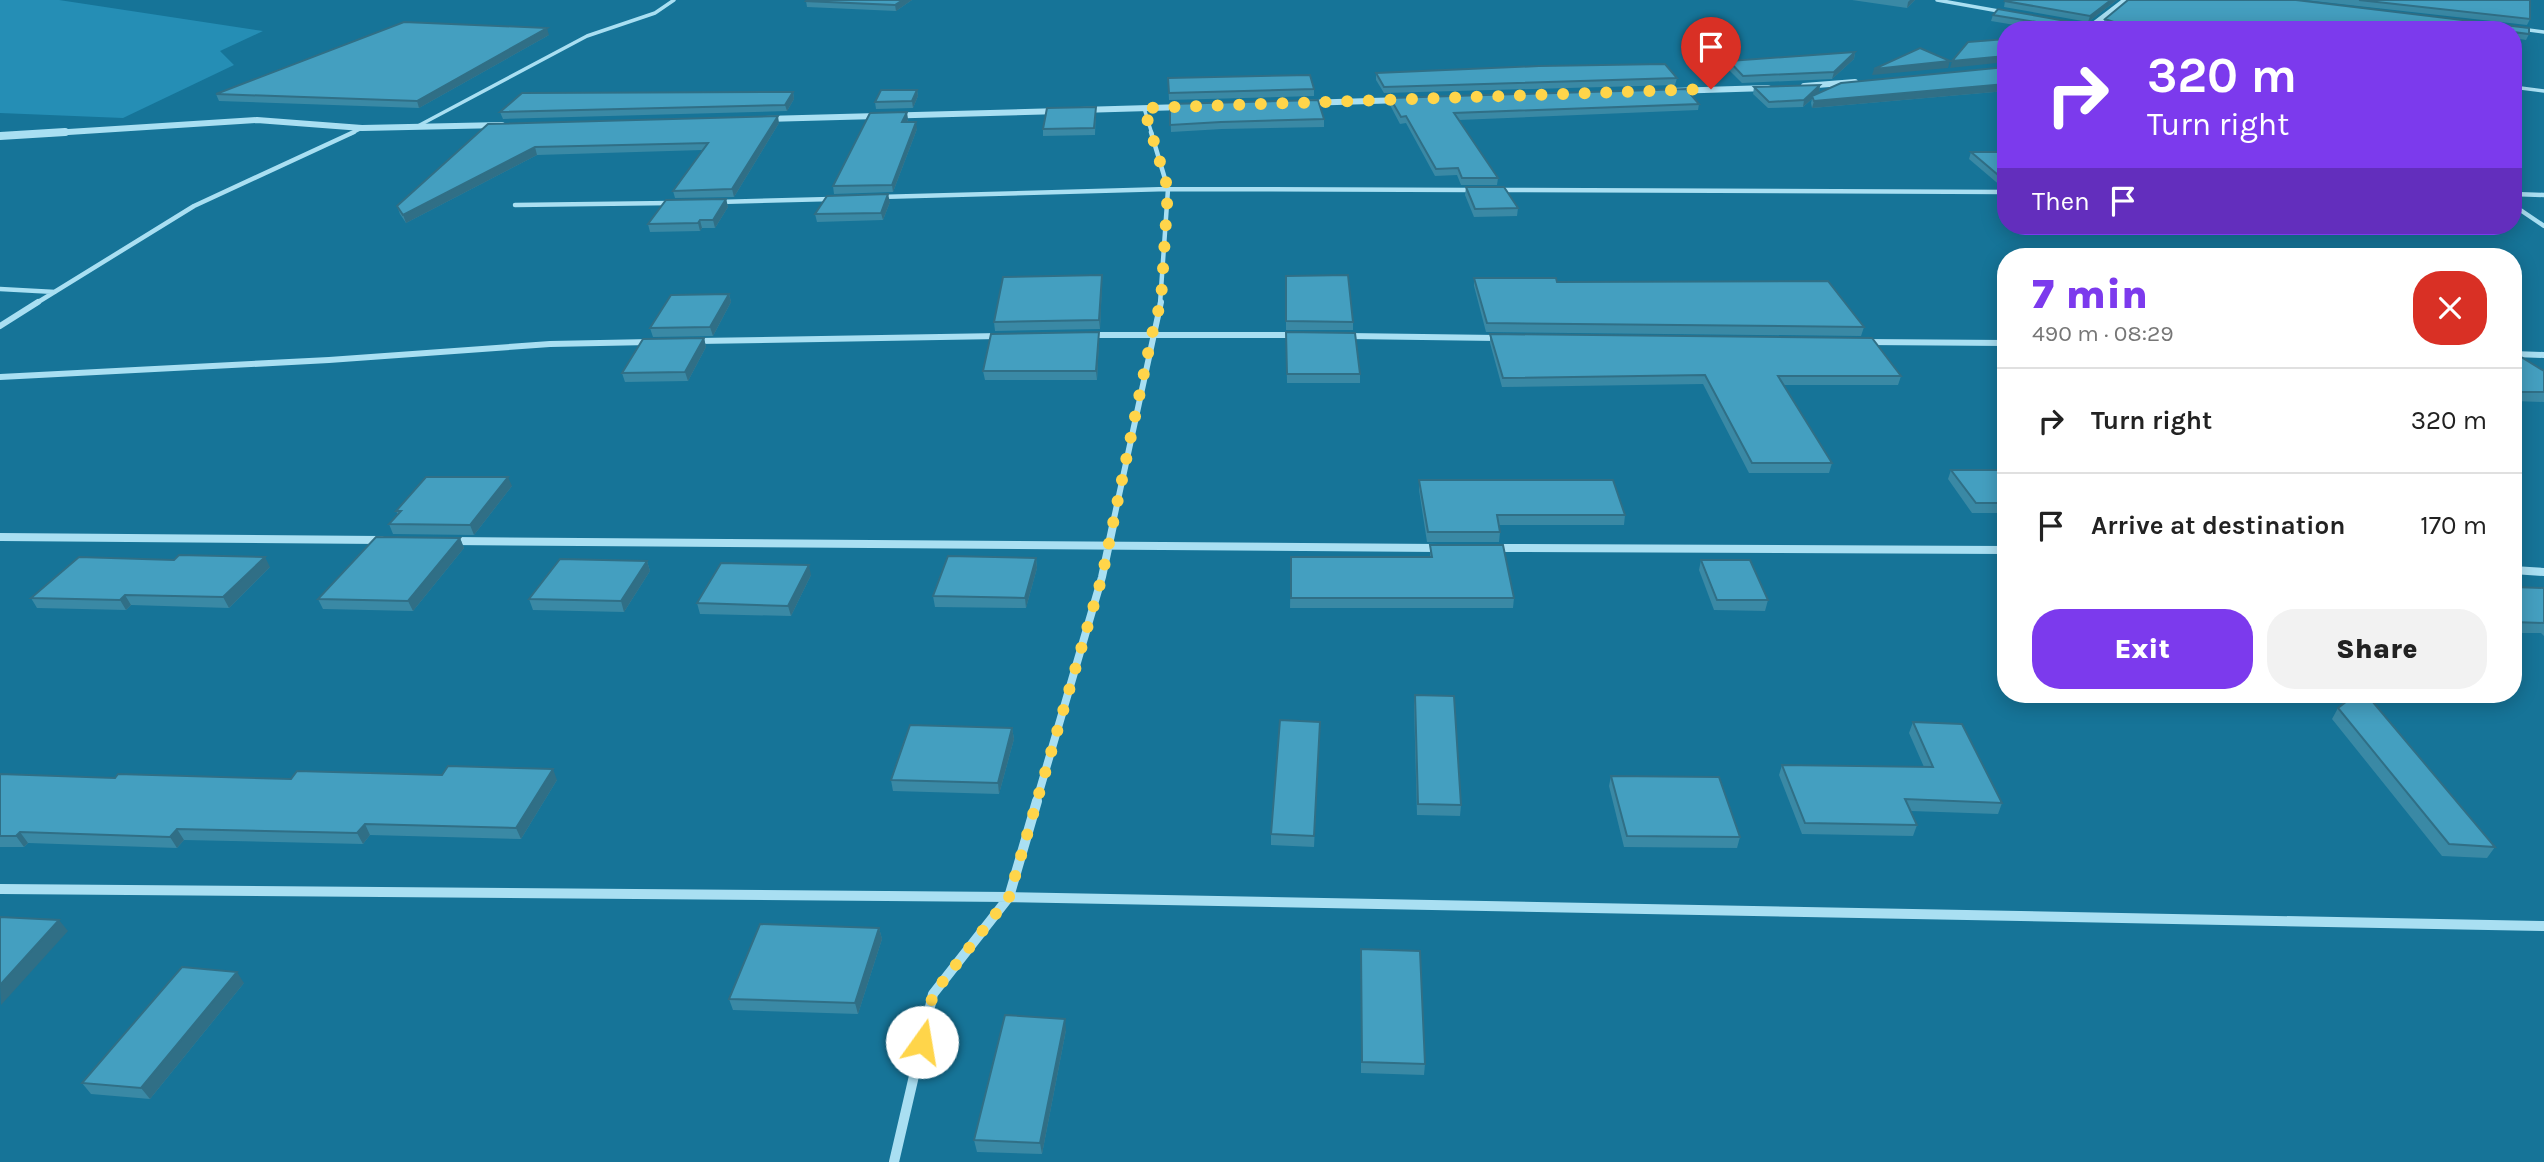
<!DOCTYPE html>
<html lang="en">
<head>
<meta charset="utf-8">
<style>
	body { margin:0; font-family:Karla,sans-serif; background:#f2f2f2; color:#222; height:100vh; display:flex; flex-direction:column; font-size:26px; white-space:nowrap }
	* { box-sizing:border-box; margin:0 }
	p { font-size:23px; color:#767676 }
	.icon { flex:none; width:38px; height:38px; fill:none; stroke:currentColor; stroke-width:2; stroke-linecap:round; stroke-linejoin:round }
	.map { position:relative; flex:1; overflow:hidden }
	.drawer { position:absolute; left:1997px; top:248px; width:525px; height:455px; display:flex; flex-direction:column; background:#fff; border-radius:28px; box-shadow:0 4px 18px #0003 }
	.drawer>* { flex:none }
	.hud { position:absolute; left:1997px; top:21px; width:525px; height:214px; border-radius:28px; box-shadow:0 4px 18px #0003; background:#7c3aed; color:#fff; overflow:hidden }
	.pin { position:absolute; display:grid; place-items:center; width:60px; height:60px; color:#fff; margin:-72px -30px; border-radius:50% 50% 50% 0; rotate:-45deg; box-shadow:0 0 7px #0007 }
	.pin .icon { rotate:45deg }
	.me { position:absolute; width:77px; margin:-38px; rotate:13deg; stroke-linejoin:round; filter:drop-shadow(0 0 5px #0008) }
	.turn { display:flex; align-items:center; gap:24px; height:147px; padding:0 35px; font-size:32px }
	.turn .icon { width:91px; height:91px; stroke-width:2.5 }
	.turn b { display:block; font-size:49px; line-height:60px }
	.then { display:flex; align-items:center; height:66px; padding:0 35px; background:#0003; gap:14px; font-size:26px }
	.round { display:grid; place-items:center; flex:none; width:74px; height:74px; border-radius:28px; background:#f2f2f2 }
	.overview { display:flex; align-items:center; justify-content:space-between; height:119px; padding:0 35px }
	h1 { font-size:42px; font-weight:800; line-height:52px; color:#7c3aed }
	.primary-button { display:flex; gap:14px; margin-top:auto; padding:14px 35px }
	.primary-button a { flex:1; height:80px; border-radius:28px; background:#7c3aed; color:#fff; font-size:28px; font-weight:800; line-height:80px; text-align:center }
	.primary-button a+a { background:#f2f2f2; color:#222 }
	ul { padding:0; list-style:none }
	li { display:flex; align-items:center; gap:21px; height:105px; padding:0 35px; border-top:2px solid #e0e0e0 }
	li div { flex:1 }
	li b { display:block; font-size:26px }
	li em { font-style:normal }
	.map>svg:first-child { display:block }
	.green { fill:#258eb5 }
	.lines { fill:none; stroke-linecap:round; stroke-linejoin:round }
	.minor-far4 { stroke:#a9dff2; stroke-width:3.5 }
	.minor-far3 { stroke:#a9dff2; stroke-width:4.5 }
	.minor-far2 { stroke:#a9dff2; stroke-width:6 }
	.minor-far1 { stroke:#a9dff2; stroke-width:8 }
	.minor { stroke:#a9dff2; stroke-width:10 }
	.tertiary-far1 { stroke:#a9dff2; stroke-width:6 }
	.tertiary { stroke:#a9dff2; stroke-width:8 }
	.wall { fill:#3a89a5 }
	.shaded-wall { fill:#306f86 }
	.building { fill:#449fc0; stroke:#306f86; stroke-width:2 }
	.route { stroke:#ffd54a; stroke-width:12; stroke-dasharray:0 21.6 }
</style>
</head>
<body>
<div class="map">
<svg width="2544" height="1162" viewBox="0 0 2544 1162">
	<rect width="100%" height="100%" fill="#167498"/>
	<!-- green -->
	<path class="green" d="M0,0h59l204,31 -43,20 14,14 -111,53 -123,-5z"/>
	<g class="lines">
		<!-- minor-far4 -->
		<path class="minor-far4" d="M1937,0l67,12
			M2521,29l23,3
			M2513,87l31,4
			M1144,108l8,26
			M416,127l171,-91 68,-23 19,-13
			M350,134l12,-6"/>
		<!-- minor-far3 -->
		<path class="minor-far3" d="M1151,132l17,57 -8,115
			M1499,190l507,2
			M2513,194l31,1
			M879,197l289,-8 305,1
			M718,202l114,-3
			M515,205l156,-2
			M2513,205l31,21
			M0,289l55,3
			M35,304l159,-98 160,-74"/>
		<!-- minor-far2 -->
		<path class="minor-far2" d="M0,326l38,-24
			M1089,335h205
			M1348,336l149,2
			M697,341l303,-5
			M1866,342l140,1
			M2513,354l31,1
			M0,377l329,-17 221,-16 100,-2
			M1113,523l48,-221"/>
		<!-- minor-far1 -->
		<path class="minor-far1" d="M0,537l381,3
			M452,541l986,7
			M1495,548l511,2
			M2513,570l31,2
			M1036,803l66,-226 12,-56"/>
		<!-- minor -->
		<path class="minor" d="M0,889l1009,8 1535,29
			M894,1162l39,-168 76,-97 28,-96"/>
		<!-- tertiary-far1 -->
		<path class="tertiary-far1" d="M2087,30l39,-30
			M1804,86l51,-4
			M1671,91l97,-3
			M1303,103l101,-3
			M1080,110l104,-3
			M765,119l296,-8
			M37,134l220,-14 105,8 140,-3"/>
		<!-- tertiary -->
		<path class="tertiary" d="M0,136l65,-4"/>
	</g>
	<!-- wall -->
	<path class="wall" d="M807,0h105l-16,11 -89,-4 -1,-6z
		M1852,0h63l-8,8z
		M2117,0l-29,22 -84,-15 1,-6z
		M2128,0h168l233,28v6l-3,6 -13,-2v-8h-428l-38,-6 38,6h-41l-53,-9 2,-6 5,-6 85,15 4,5 9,-3 15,2 -8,-3 2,-6z
		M2305,0h225v19l-3,6z
		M549,35l-130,73 -200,-7 -3,-7z
		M1855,52l-1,7 -22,20 -90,4 -15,-15 2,-7z
		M2006,67v24l-194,17 -1,-5 1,-4 -9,8 -35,1 -15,-14 1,-7 66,-2 -1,7 -3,2z
		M1376,73l301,5 -2,7 -291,8 -8,-13z
		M1168,78l146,11v7l-145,4z
		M917,90l1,6 -5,12 -37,1 -1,-7z
		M793,92l1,7 -7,12 -284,8 -3,-7z
		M1390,98l309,6 -1,6 -239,10 39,58 -1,7h-36l-4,-10 -22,1 -29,-53 -6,1 -10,-19z
		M1170,104l154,15v8l-102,2 -51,3z
		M1096,107l-1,28 -52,1v-7z
		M908,119l-1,3 10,7 -24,63 -59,2 -1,-8z
		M779,123l-45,74 -59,1 -2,-7 30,-41 -166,5 -131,68 -6,-9 -3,-8 91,-82z
		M1971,152h35v36l-4,-1 -33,-28z
		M1466,187l52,21 -1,8 -43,1 -9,-22z
		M726,199l2,8 -13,21h-13l-2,3 -50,1 -2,-8z
		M890,202l-7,18 -66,2 -2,-8z
		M1286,276l67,46v8h-67z
		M1474,278l83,4 307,45 -3,9 -375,-4 -12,-46z
		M1102,284l-2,45 -105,2 -1,-9z
		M729,294l2,8 -18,34 -60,1 -3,-9z
		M1099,332v9l-2,39h-112l-2,-9z
		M1286,332l74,42v9h-73z
		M1490,334l411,42 -3,9h-114l48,78 -3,10h-80l-46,-89 -201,3 -12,-44z
		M704,338l2,9 -18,34 -63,1 -3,-9z
		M2513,352l31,19v31l-31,-1z
		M1951,470h55v43h-34l-24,-34z
		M1419,480l206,35 -1,10h-125l1,7 -1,10h-72l-8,-52z
		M512,486l-38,49 -81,-1 -4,-10 9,-9 -2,-4z
		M460,538l4,10 -51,63 -90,-2 -5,-10z
		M1430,545l84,53 -1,10h-223l1,-51h139z
		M1036,558l1,10 -11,40 -91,-1 -2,-11z
		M1701,560l67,40 -3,11 -51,-1 -15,-40z
		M647,561l3,10 -26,41 -91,-2 -4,-11z
		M270,567l-41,41 -98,-3 -5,5 -89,-2 -6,-10z
		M811,575l-20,41 -91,-2 -3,-11z
		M2513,587l31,1v48l-3,-3h-28z
		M1415,695l46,110 -1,11 -43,-1 -3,-110z
		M2338,708l157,139 -8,11 -45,-2 -110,-137z
		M1320,722l-6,125 -43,-2v-11z
		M1913,722l89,81 -4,11 -87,-3 6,14 -4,11 -111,-2 -23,-59 3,-10 142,2 -15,-34z
		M1012,728l2,11 -15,55 -106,-3 -2,-11z
		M0,774l115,4 442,2 -36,59 -151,-4 -7,9 -179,-4 -7,8 -149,-5 -4,4h-24z
		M1611,776l129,61 -3,11 -113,-1 -15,-61z
		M879,928l3,11 -24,75 -125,-4 -4,-11z
		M1361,949l64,115 -1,11 -63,-2z
		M244,983l-94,116 -59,-5 -9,-11z
		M1066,1030l-24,124 -65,-2 -3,-12z"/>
	<!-- shaded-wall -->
	<path class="shaded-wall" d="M903,0h9l-16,11 -1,-6z
		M1910,0h5l-8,8 1,-6z
		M2111,0h6l-29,22 2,-6z
		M547,28l2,7 -130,73 -2,-7z
		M1855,52l-1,7 -22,20 2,-7z
		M2006,56v6l-56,6 2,-7z
		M1950,61l-2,7 -76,7 2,-6z
		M2006,84v7l-194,17 2,-7z
		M1820,85l-1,7 -6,6 -1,-2v3l-9,8 1,-7z
		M917,90l1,6 -5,12 -1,-7z
		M793,92l1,7 -7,12 -2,-6z
		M907,112l1,7 -4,10 -2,-7z
		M778,116l1,7 -45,74 -2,-8z
		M916,122l1,7 -24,63 -1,-7z
		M535,147l2,8 -131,68 -3,-8z
		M888,194l2,8 -7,18 -2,-7z
		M726,199l2,8 -13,21 -2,-8z
		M700,220l2,8 -2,3 -2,-8z
		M1102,275v9l-2,45 -1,-9z
		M729,294l2,8 -18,34 -3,-9z
		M1099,332v9l-2,39 -1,-9z
		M704,338l2,9 -18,34 -3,-9z
		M508,477l4,9 -38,49 -4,-10z
		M460,538l4,10 -51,63 -5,-10z
		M265,557l5,10 -41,41 -6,-11z
		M1036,558l1,10 -11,40 -1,-10z
		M647,561l3,10 -26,41 -3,-11z
		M809,565l2,10 -20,41 -3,-10z
		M125,595l6,10 -5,5 -6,-10z
		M1012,728l2,11 -15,55 -1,-11z
		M553,769l4,11 -36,59 -5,-11z
		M365,824l5,11 -7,9 -6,-11z
		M177,829l7,11 -7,8 -7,-11z
		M20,832l8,11 -4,4 -8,-11z
		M59,920l9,11 -67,74 -1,-20z
		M879,928l3,11 -24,75 -3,-11z
		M237,972l7,11 -94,116 -9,-11z
		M1065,1019l1,11 -24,124 -2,-11z"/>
	<!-- building -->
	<path class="building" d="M807,0h96l-8,5 -89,-4z
		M2006,0h105l-21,16 -85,-15z
		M2128,0h168l233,28v6l-16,-2v-2h-428l-92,-15 5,-6 85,15 4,5 9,-3 15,2 3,-6 -9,-3z
		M2359,0h171v19z
		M404,22l143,6 -130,73 -201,-7z
		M2006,39v17l-54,5 16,-19z
		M1920,48l30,13 -76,8z
		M1855,52l-21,20 -91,4 -14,-15z
		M1665,64l12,14 -293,9 -8,-14 163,-7z
		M2006,67v17l-192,17 -2,-5 29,-13z
		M1310,75l4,14 -145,4 -1,-15z
		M1820,85l-16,15 -35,2 -15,-15z
		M1686,89l13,15 -245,9 44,65h-36l-4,-10 -22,1 -30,-53 -5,1 -11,-19z
		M881,90h36l-5,11 -37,1z
		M793,92l-8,13 -285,7 22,-19z
		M1318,100l6,19 -103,3 -51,3v-21z
		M1096,107l-2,21 -51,1 4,-21z
		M907,112l-5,10h14l-24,63 -59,1 37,-73z
		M778,116l-46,73 -59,2 35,-48 -173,4 -132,68 -6,-9 91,-82z
		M1971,152h35v28h-2z
		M1466,187h38l14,21 -43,1z
		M888,194l-7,19 -66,1 12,-18z
		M726,199l-13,21h-13l-2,3 -50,1 18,-24z
		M1102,275l-3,45 -105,2 9,-45z
		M1348,275l5,47 -67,-1v-45z
		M1474,278h82l1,4 271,-1 36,46 -377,-4z
		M729,294l-19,33 -60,1 21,-33z
		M1099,332l-3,39h-113l8,-37z
		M1286,332l69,1 5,41h-73z
		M1490,334l382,4 29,38h-123l54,87h-80l-47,-88 -202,3z
		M704,338l-19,34 -63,1 21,-34z
		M2513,352l31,19v21h-31z
		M1951,470h55v33h-30z
		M426,477h82l-38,48 -81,-1 12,-13h-5z
		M1419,480h194l12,35h-128l3,17h-72z
		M376,537l84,1 -52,63 -90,-2z
		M1430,545h73l11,53h-223v-41h141z
		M179,555l86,2 -42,40 -98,-2 -5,5 -89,-2 48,-41 95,3z
		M948,556l88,2 -11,40 -92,-2z
		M560,559l87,2 -26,40 -92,-2z
		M1701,560h49l18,40h-51z
		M721,563l88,2 -21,41 -91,-3z
		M2513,587l31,1v35l-31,-1z
		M1415,695l39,1 7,109 -43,-1z
		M2355,695h12l128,152 -46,-3 -111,-136z
		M1280,720l40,2 -6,114 -43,-2z
		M1913,722l49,2 40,79 -97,-4 12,26 -112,-2 -23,-58 151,2z
		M910,725l102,3 -14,55 -107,-3z
		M448,766l105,3 -37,59 -151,-4 -8,9 -180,-4 -7,8 -150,-5 -4,4h-16v-62l115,4 3,-4 173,5 6,-8 145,4z
		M1611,776l108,1 21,60 -113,-1z
		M0,917l59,3 -59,65z
		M760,924l119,4 -24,75 -126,-4z
		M1361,949l59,2 5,113 -63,-2z
		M182,967l55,5 -96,116 -59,-5z
		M1005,1015l60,4 -25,124 -66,-3z"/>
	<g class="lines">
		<!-- route -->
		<path class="route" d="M922,1042l11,-48 76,-97 93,-320 50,-243 9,-33 7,-112 -24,-81 567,-19"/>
	</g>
</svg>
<div class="pin" style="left:1711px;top:89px;background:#d93025"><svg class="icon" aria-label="arrive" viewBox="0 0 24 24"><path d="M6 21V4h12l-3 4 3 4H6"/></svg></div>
<svg class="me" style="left:922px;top:1042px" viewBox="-20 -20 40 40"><circle r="19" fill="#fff"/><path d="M0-13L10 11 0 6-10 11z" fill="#ffd54a"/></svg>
<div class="hud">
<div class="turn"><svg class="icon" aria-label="right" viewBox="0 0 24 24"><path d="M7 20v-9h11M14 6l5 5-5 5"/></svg><div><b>320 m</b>Turn right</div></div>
<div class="then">Then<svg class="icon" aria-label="arrive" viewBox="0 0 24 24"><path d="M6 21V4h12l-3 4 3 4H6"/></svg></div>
</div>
<section class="drawer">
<div class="overview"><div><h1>7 min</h1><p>490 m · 08:29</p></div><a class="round" style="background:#d93025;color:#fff"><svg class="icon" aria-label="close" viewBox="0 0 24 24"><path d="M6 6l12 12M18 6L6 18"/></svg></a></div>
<ul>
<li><svg class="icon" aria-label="right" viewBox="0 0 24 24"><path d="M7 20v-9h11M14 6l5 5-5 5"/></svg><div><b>Turn right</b></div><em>320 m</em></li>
<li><svg class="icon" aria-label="arrive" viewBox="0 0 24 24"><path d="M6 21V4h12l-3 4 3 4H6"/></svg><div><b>Arrive at destination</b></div><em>170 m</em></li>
</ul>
<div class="primary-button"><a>Exit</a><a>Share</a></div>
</section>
</div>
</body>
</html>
